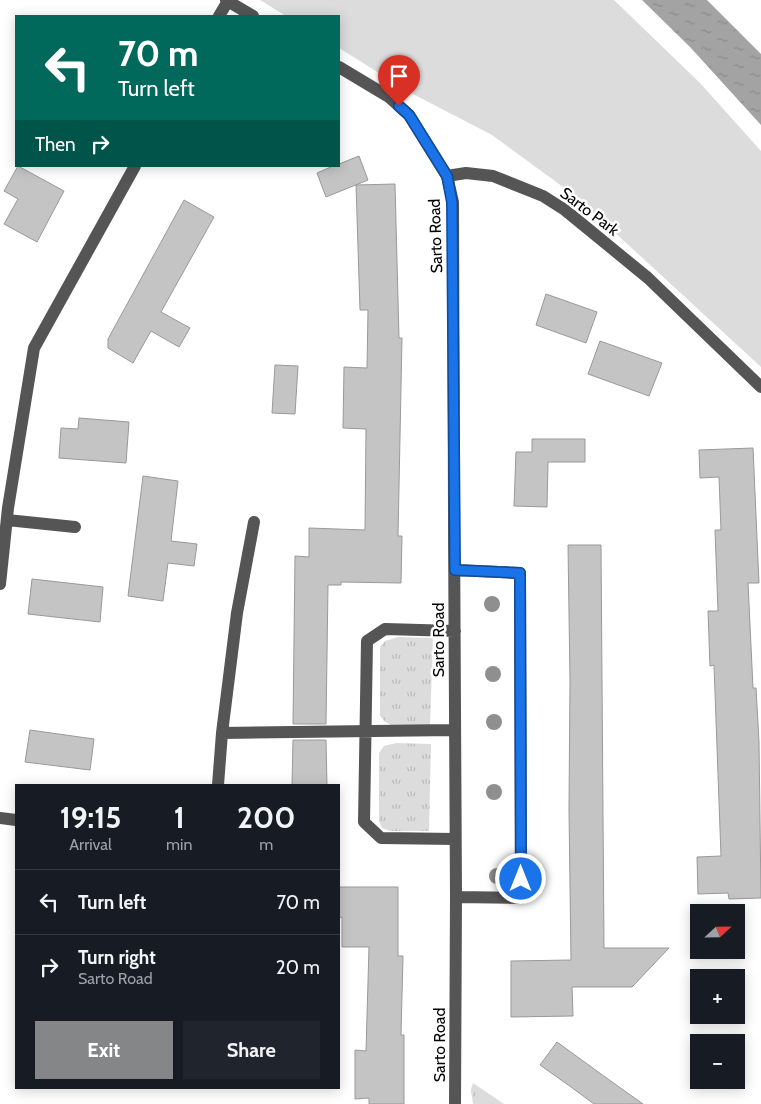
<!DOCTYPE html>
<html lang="en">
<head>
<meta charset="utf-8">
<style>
	body { margin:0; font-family:Cabin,sans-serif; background:#20242c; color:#f1f3f6; height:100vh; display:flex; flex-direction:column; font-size:19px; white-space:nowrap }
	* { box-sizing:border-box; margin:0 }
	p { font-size:16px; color:#9ea1a6 }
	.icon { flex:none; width:28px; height:28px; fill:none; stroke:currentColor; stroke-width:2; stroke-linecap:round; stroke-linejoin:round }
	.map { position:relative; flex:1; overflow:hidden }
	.details { position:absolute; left:15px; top:784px; width:325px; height:305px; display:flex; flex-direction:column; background:#171b24; border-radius:0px; box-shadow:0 2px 12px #0003 }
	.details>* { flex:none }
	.top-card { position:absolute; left:15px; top:15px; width:325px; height:152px; border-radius:0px; box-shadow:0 2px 12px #0003; background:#00695c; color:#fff; overflow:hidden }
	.needle { width:32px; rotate:68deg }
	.fabs { position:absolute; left:690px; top:904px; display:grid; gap:10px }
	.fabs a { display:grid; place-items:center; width:55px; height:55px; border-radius:0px; background:#171b24; box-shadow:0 2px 12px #0003; font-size:25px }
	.pin { position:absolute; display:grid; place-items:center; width:42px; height:42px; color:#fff; margin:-51px -21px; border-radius:50% 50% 50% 0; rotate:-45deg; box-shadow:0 0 5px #0007 }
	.pin .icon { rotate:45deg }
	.me { position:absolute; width:55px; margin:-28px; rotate:0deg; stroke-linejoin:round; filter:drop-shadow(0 0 4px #0008) }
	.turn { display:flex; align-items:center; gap:18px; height:105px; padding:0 20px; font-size:22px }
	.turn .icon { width:65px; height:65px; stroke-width:2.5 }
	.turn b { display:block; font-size:35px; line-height:42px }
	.then { display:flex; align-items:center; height:48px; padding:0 20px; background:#0003; gap:10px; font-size:19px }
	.eta { display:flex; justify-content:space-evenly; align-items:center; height:85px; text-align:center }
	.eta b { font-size:30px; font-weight:700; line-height:35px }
	.cta { display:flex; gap:10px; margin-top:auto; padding:10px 20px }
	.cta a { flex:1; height:58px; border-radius:0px; background:#858687; color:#fff; font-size:20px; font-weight:700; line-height:58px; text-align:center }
	.cta a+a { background:#20242c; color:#f1f3f6 }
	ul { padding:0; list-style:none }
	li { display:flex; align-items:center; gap:15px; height:65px; padding:0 20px; border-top:1px solid #363941 }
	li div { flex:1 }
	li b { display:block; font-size:19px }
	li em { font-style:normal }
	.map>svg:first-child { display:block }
	.grass { fill:url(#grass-tufts) }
	.park { fill:#dcdcdc }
	.water { fill:url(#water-ripples) }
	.building { fill:#c4c4c4; stroke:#999 }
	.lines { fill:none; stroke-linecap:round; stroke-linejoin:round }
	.minor { stroke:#555; stroke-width:12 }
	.tree { fill:#8f8f8f }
	.route-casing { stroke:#114b97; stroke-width:12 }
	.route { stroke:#1a73e8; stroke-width:9 }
	.labels { text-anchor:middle; stroke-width:5; stroke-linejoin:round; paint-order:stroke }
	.street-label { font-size:16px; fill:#000; stroke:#fff }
</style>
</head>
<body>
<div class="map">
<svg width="761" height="1104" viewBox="0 0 761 1104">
	<defs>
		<pattern id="grass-tufts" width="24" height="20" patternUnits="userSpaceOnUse" patternTransform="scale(1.25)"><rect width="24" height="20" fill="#dcdcdc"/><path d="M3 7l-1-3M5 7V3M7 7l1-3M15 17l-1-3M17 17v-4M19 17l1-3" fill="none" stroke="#bbb"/></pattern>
		<pattern id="water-ripples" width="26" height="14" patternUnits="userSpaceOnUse" patternTransform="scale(1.25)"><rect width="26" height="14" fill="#a3a3a3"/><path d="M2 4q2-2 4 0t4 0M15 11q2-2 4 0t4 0" fill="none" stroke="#8b8b8b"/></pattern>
	</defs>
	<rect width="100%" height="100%" fill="#fff"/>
	<!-- grass -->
	<path class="grass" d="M398,637l35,1 -3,87h-39l-7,-4 -4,-6v-68l5,-6z
		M396,743l35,1 -2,87h-39l-8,-3 -3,-7v-68l5,-7z
		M473,1083l31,21h-31l-2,-15z"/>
	<!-- park -->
	<path class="park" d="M260,0h354l87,84 60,67v216l-187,-172 -82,-60 -81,-42 -72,-45v-32h-53z"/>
	<!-- water -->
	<path class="water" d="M642,0h65l54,54v71l-71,-78z"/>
	<!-- building -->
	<path class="building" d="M359,156l9,24 -42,17 -9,-24 16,-7h6v-2z
		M18,166l46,25 -27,51 -33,-18 14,-25 -14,-8z
		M395,184l4,154h3l-4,198h4l-1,47 -60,-1v3h-13l-2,139h-33l2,-168 14,1v-29l56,2 1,-101 -23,-1 1,-61 23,1 1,-58h-8l-4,-125z
		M184,200l30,17 -53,95 29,16 -11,19 -28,-16 -18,32 -25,-15v-9z
		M546,294l51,18 -11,31 -50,-18z
		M600,341l62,22 -13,33 -61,-22z
		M275,365l23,1 -3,48 -23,-1z
		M79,418l50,4 -3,41 -67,-5 2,-30 17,1z
		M532,439h53v23h-37l-1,45 -33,-1 2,-54h16z
		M753,448l6,135h-11l5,105h3l3,54 2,156 -32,1 -1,-6 -30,1 -1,-37 24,-1 -7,-191 -4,1 -2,-55h10l-3,-81h6l-2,-53 -19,1 -1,-28z
		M143,476l35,5 -7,60 26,3 -3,22 -26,-3 -5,38 -35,-5z
		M568,545h33l3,403h65l-37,39h-60l1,29 -62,1v-56l60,-1 -2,-151 1,-129z
		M32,579l71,8 -3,35 -72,-8z
		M30,730l64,9 -4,31 -65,-8z
		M293,740h33l1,45h-35z
		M339,887h59v69h5l-2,79h3v69h-35v-6l-14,1v-49l11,1 3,-104h-27v-30l-3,1z
		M557,1042l44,32 42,30h-49l-23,-17 -31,-22z"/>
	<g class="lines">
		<!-- minor -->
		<path class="minor" d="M226,0l27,16
			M219,16l9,-15
			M339,67l50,30 20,18 38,61 19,-3 27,3 50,20 22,14 83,68 113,109
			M447,176l6,26c1,231 1,463 3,694 0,69 -1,139 -1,208
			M7,520l68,7
			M455,570l65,3 1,325 -65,-1
			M0,584l8,-76 26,-160 101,-182
			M222,733l231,-3
			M218,785l4,-52 15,-120 17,-91
			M0,818l16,2
			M455,839l-74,-1 -17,-16 3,-181 18,-12 70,2"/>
	</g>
	<!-- trees -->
	<g class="tree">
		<circle cx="492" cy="604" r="8"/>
		<circle cx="493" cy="674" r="8"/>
		<circle cx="494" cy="722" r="8"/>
		<circle cx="494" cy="792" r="8"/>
		<circle cx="497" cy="876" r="8"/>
	</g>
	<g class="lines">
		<defs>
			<path id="route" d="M399,106l10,9 38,61 5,26 3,368 65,3 1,306"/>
		</defs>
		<!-- route casing -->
		<use href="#route" class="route-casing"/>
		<!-- route -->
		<use href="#route" class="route"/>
	</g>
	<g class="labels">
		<!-- street labels -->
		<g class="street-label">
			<text transform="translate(590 211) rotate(37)" y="6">Sarto Park</text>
			<text transform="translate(435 236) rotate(-92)" y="6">Sarto Road</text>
			<text transform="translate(438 640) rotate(-90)" y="6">Sarto Road</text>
			<text transform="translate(439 1045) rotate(-90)" y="6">Sarto Road</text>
		</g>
	</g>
</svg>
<div class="fabs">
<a><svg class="needle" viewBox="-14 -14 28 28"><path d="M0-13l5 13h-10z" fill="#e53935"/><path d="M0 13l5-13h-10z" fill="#9ea1a6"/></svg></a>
<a>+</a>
<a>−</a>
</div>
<div class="pin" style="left:399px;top:106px;background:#d93025"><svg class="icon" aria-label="arrive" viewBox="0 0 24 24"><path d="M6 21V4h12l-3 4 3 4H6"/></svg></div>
<svg class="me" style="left:521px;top:879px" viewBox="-20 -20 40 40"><circle r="17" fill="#1a73e8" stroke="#fff" stroke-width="3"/><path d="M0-11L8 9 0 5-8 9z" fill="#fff"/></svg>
<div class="top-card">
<div class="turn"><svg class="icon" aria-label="left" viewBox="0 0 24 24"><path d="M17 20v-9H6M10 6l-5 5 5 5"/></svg><div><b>70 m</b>Turn left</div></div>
<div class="then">Then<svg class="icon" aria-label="right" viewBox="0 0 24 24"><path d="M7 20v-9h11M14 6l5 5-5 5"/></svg></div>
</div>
<section class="details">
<div class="eta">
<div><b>19:15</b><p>Arrival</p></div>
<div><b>1</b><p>min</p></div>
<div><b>200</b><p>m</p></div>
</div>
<ul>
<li><svg class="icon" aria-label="left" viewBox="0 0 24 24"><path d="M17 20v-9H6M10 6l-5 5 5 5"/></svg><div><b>Turn left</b></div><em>70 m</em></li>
<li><svg class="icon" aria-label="right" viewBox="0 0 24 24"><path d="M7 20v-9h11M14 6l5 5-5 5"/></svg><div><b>Turn right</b><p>Sarto Road</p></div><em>20 m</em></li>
</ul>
<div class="cta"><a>Exit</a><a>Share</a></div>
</section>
</div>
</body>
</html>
